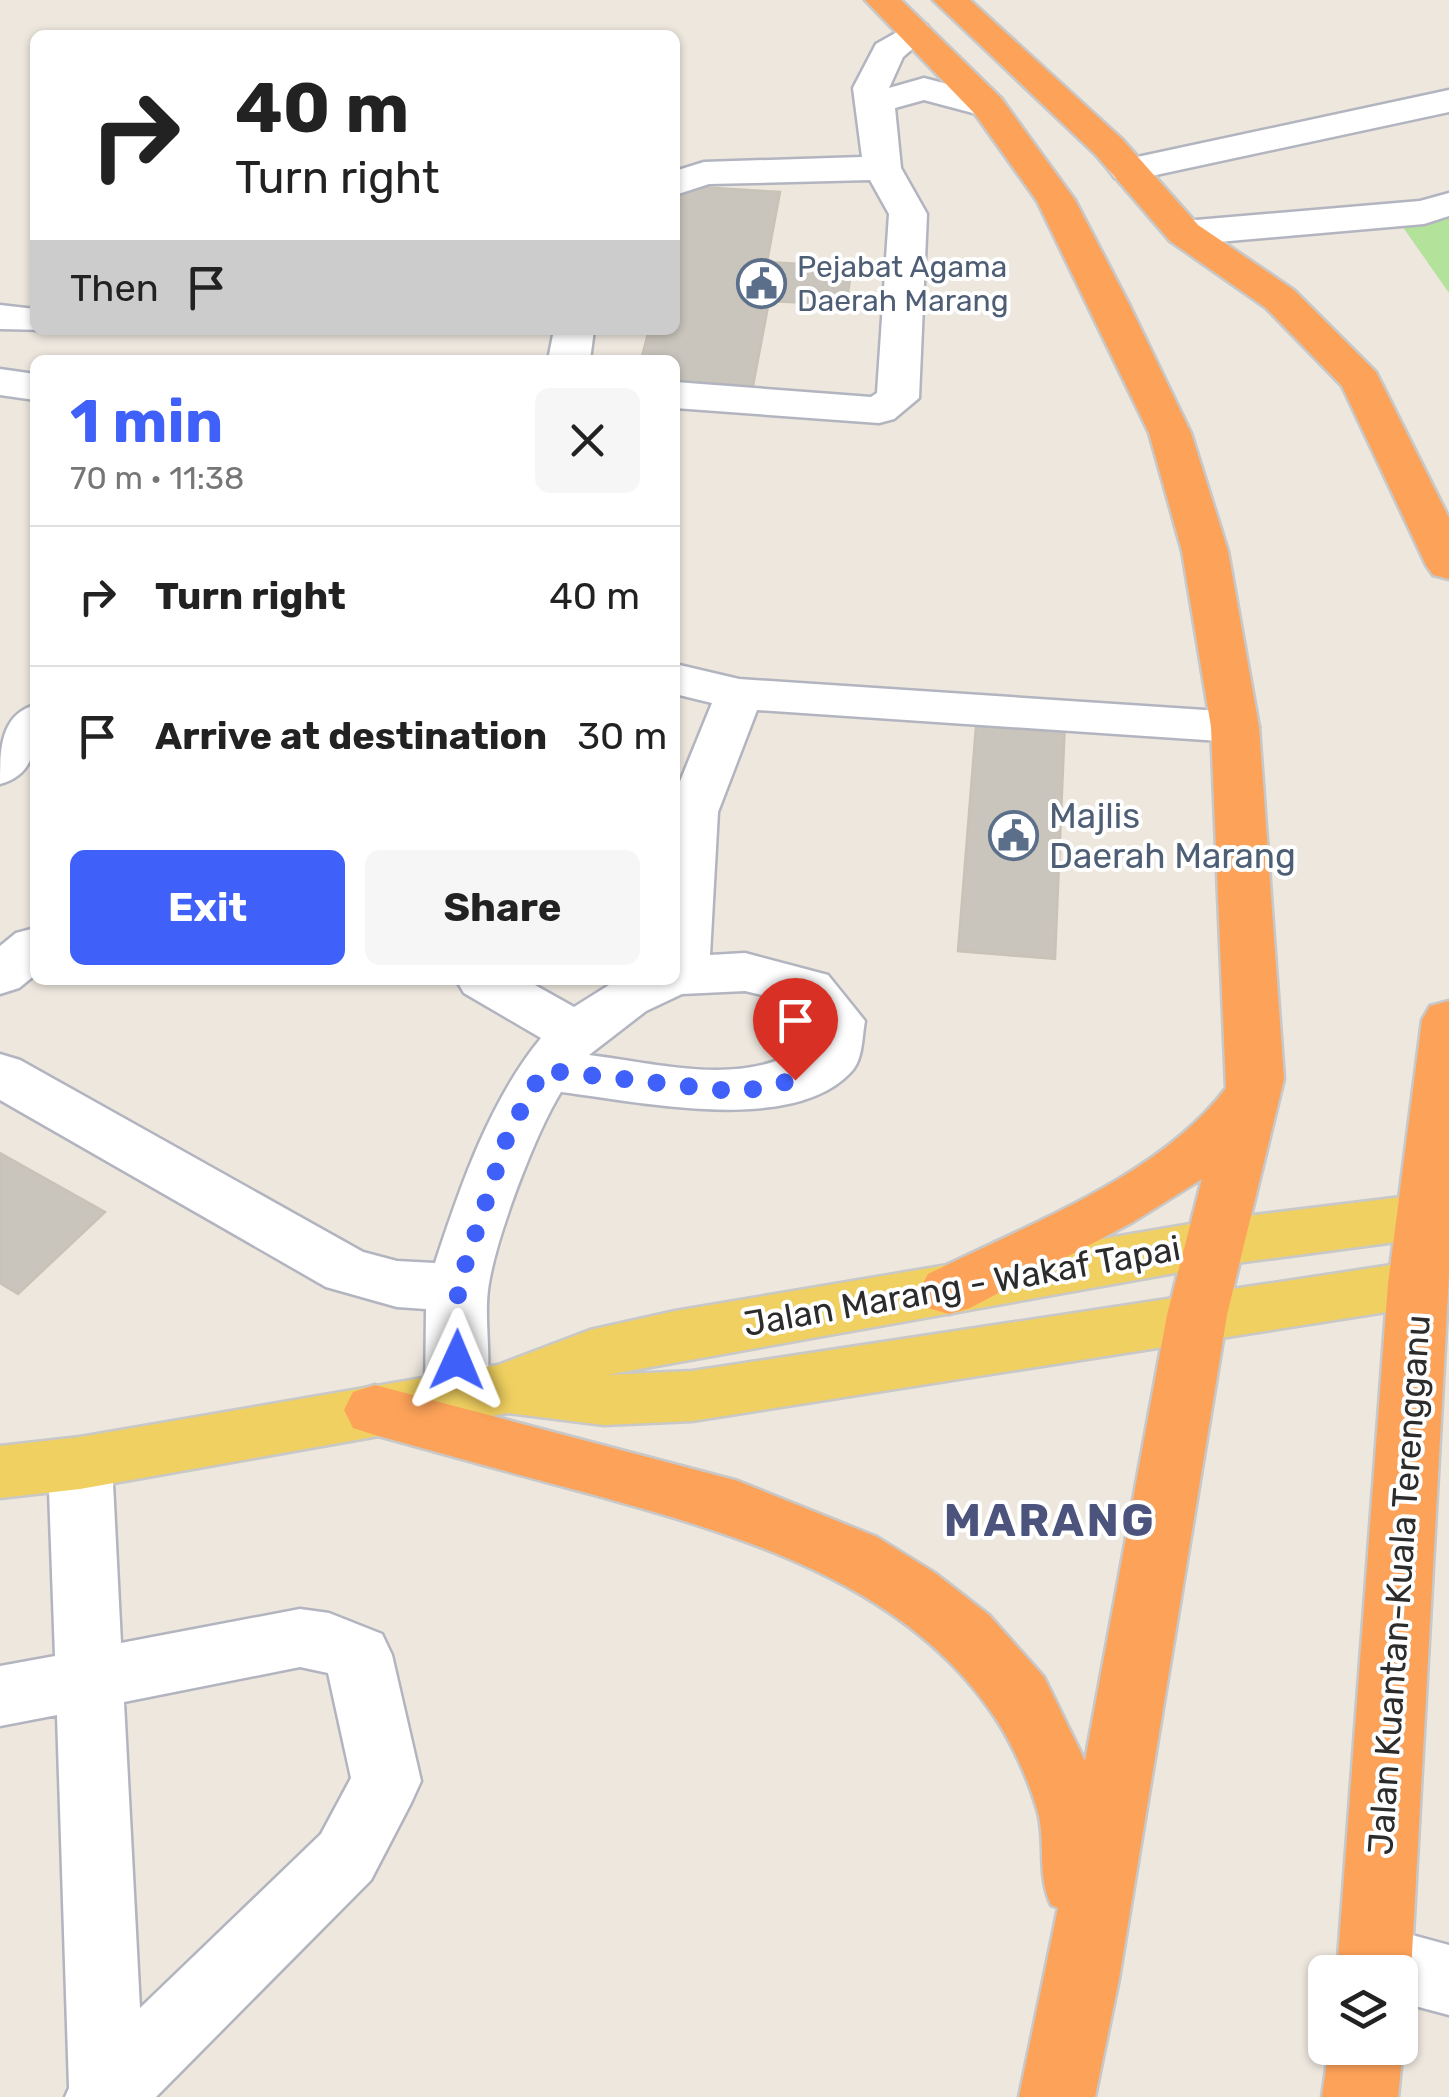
<!DOCTYPE html>
<html lang="en">
<head>
<meta charset="utf-8">
<style>
	body { margin:0; font-family:Rubik,sans-serif; background:#f6f6f6; color:#222; height:100vh; display:flex; flex-direction:column; font-size:38px; white-space:nowrap }
	* { box-sizing:border-box; margin:0 }
	p { font-size:32px; color:#767676 }
	.icon { flex:none; width:55px; height:55px; fill:none; stroke:currentColor; stroke-width:2; stroke-linecap:round; stroke-linejoin:round }
	.map { position:relative; flex:1; overflow:hidden }
	.sheet { position:absolute; left:30px; top:355px; width:650px; height:630px; display:flex; flex-direction:column; background:#fff; border-radius:15px; box-shadow:0 2px 8px #0004 }
	.sheet>* { flex:none }
	.top-card { position:absolute; left:30px; top:30px; width:650px; height:305px; border-radius:15px; box-shadow:0 2px 8px #0004; background:#fff; color:#222; overflow:hidden }
	.buttons { position:absolute; left:1308px; top:1955px; display:grid; gap:20px }
	.buttons a { display:grid; place-items:center; width:110px; height:110px; border-radius:15px; background:#fff; box-shadow:0 2px 8px #0004; font-size:50px }
	.pin { position:absolute; display:grid; place-items:center; width:85px; height:85px; color:#fff; margin:-102px -42px; border-radius:50% 50% 50% 0; rotate:-45deg; box-shadow:0 0 10px #0007 }
	.pin .icon { rotate:45deg }
	.me { position:absolute; width:110px; margin:-55px; rotate:1deg; stroke-linejoin:round; filter:drop-shadow(0 0 8px #0008) }
	.turn { display:flex; align-items:center; gap:35px; height:210px; padding:0 40px; font-size:45px }
	.turn .icon { width:130px; height:130px; stroke-width:2.5 }
	.turn b { display:block; font-size:70px; line-height:85px }
	.then { display:flex; align-items:center; height:95px; padding:0 40px; background:#0003; gap:20px; font-size:38px }
	.round { display:grid; place-items:center; flex:none; width:105px; height:105px; border-radius:15px; background:#f6f6f6 }
	.overview { display:flex; align-items:center; justify-content:space-between; height:170px; padding:0 40px }
	h1 { font-size:60px; font-weight:700; line-height:75px; color:#3f60f9 }
	.action { display:flex; gap:20px; margin-top:auto; padding:20px 40px }
	.action a { flex:1; height:115px; border-radius:15px; background:#3f60f9; color:#fff; font-size:40px; font-weight:700; line-height:115px; text-align:center }
	.action a+a { background:#f6f6f6; color:#222 }
	ul { padding:0; list-style:none }
	li { display:flex; align-items:center; gap:30px; height:140px; padding:0 40px; border-top:2px solid #e0e0e0 }
	li div { flex:1 }
	li b { display:block; font-size:38px }
	li em { font-style:normal }
	.map>svg:first-child { display:block }
	.green { fill:#b3e39b }
	.building { fill:#c9c5bc; stroke:#c9c3b7; stroke-width:2.5 }
	.lines { fill:none; stroke-linecap:round; stroke-linejoin:round }
	.minor-casing { stroke:#b2b4bf; stroke-width:5 }
	.major-casing { stroke:#c8c8c8; stroke-width:5 }
	.highway-casing { stroke:#c8c8c8; stroke-width:5 }
	.minor { fill:#fff; fill-rule:evenodd }
	.major { fill:#f0d060; fill-rule:evenodd }
	.highway { fill:#fda259; fill-rule:evenodd }
	.route { stroke:#3f60f9; stroke-width:18; stroke-dasharray:0 32.4 }
	.labels { text-anchor:middle; stroke-width:8; stroke-linejoin:round; paint-order:stroke }
	.far-service-label { font-size:30px; fill:#4e5e75; stroke:#fff; text-anchor:start }
	.service-label { font-size:35px; fill:#4e5e75; stroke:#fff; text-anchor:start }
	.street-label { font-size:35px; fill:#2c2c2c; stroke:#fff }
	.district-label { font-size:45px; font-weight:bold; letter-spacing:2.5px; fill:#4c547d; stroke:#fff }
</style>
</head>
<body>
<div class="map">
<svg width="1449" height="2097" viewBox="0 0 1449 2097">
	<rect width="100%" height="100%" fill="#ede7de"/>
	<!-- green -->
	<path class="green" d="M1449,211v82l-49,-70z"/>
	<!-- building -->
	<path class="building" d="M683,186l97,6 -13,70 85,5 -6,38 -77,-4 -16,85 -78,-5v-21h-34l8,-30h26v-109z
		M977,714l88,6 -10,239 -97,-8z
		M0,1153l105,59 -87,82 -18,-11z"/>
	<g class="lines">
		<defs>
			<path id="minor" d="M915,22l12,3 5,7 -29,25 -14,31 35,-10 77,20 5,8 -5,8 -13,3 -64,-17 -29,8 6,60 26,46 -8,184 -25,21 -15,4 -204,-15v-26l196,15 6,-4 12,-179 -19,-34 -161,4 -34,11v-24l29,-9 158,-5 -9,-69 23,-44z
				M1449,90v22l-321,69 -13,-3 -6,-8 6,-8 13,-3z
				M1449,193v23l-25,8 -240,21 -14,-4 -5,-8 5,-8 14,-4 236,-20z
				M0,305l35,4v21h13l-48,-1z
				M554,330h40l-4,30h-42z
				M0,369l35,5v26l-35,-5z
				M675,664l64,15 496,33 17,4 7,11 -7,11 -17,4 -478,-32 -39,102 -8,143 35,-2 83,22 37,46c-3,16 -2,39 -14,51 -59,64 -214,29 -290,20 -26,42 -67,150 -73,198 -5,41 9,87 -10,124l-22,7 -22,-7 -9,-18 1,-87 -29,-2 -71,-20 -326,-187v-46l20,6 343,192 34,9 38,2c26,-79 55,-163 106,-225l-77,-45 -8,-13h70l48,27 43,-27h58v-186l37,-91 -37,-9zM745,991l46,11 19,23 -5,23c-67,39 -142,16 -216,7l57,-44 36,-17z
				M35,705c0,34 5,68 -35,79 0,-34 0,-69 35,-79z
				M35,928v47l-16,13 -19,6v-48l16,-13z
				M80,1437l22,8 10,18 9,180 179,-34 29,4 53,21 10,21 29,126 -10,22 -40,77 -215,217h-91l4,-9 -12,-373 -57,11v-60l55,-10 -7,-193 10,-18zM300,1667l28,6 23,105 -30,56 -181,174 -16,-306z
				M1375,1925l74,20v70l-49,-13v-30h-56l-6,-12 11,-25z"/>
			<path id="major" d="M1426,1194l23,11 -2,27 -21,6 -212,28 -608,109 86,-4 726,-110 21,7 9,16 -9,16 -21,7 -726,114 -88,4 -96,-12 -428,76 -80,9v-52l80,-9 418,-72 92,-35 85,-19 539,-91z"/>
			<path id="highway" d="M865,0h36l100,98 74,102 55,106 61,127 37,118 31,176 25,352 -57,236 -108,664 -24,118h-76l39,-189 -7,-3c-15,-33 -4,-64 -14,-96 -8,-28 -25,-66 -41,-90 -90,-138 -261,-185 -409,-226 -71,-19 -141,-38 -212,-58l-22,-7 -9,-18 9,-18 22,-7 363,96 139,56 58,36 54,42 55,62 41,84 82,-446 35,-136 -69,43 -163,86 -21,6 -21,-6 -9,-17 9,-17c96,-48 233,-98 298,-186l-15,-361 -29,-176 -33,-118 -112,-232 -62,-87z
				M933,0h37l152,139 76,86 96,65 82,82 73,146v61l-16,-4 -7,-10 -84,-179 -76,-78 -96,-67 -74,-86z
				M1449,1001v272l-38,699 -11,25v-25h-63l51,-688 34,-264 8,-14z
				M1400,2040l3,8 -5,49h-76l7,-49h71z"/>
		</defs>
		<!-- minor casing -->
		<use href="#minor" class="minor-casing"/>
		<!-- major casing -->
		<use href="#major" class="major-casing"/>
		<!-- highway casing -->
		<use href="#highway" class="highway-casing"/>
		<!-- minor -->
		<use href="#minor" class="minor"/>
		<!-- major -->
		<use href="#major" class="major"/>
		<!-- highway -->
		<use href="#highway" class="highway"/>
	</g>
	<g class="lines">
		<!-- route -->
		<path class="route" d="M457,1360l1,-73 50,-153 35,-64 197,22 55,-12"/>
	</g>
	<!-- icons -->
	<defs>
		<symbol id="civic-ring" viewBox="-11 -11 22 22"><circle r="9.5" fill="#fff" stroke="#5c6f8a" stroke-width="1.5"/><path d="M-.6-6.5H3V-4.5H.6V-3L4-1V1h2V6H-6V1h2V-1L-.6-3ZM-1.2 2.5V6h2.4V2.5Z" fill="#5c6f8a"/></symbol>
	</defs>
	<g fill-rule="evenodd">
		<use href="#civic-ring" x="734" y="256" width="55" height="55"/>
		<use href="#civic-ring" x="986" y="808" width="55" height="55"/>
	</g>
	<g class="labels">
		<!-- far-service labels -->
		<g class="far-service-label">
			<text x="797" y="277">Pejabat Agama<tspan x="797" dy="34">Daerah Marang</tspan></text>
		</g>
		<!-- service labels -->
		<g class="service-label">
			<text x="1049" y="828">Majlis<tspan x="1049" dy="40">Daerah Marang</tspan></text>
		</g>
		<!-- street labels -->
		<g class="street-label">
			<text transform="translate(962 1286) rotate(-10)" y="12">Jalan Marang - Wakaf Tapai</text>
			<text transform="translate(1399 1585) rotate(-86)" y="12">Jalan Kuantan-Kuala Terengganu</text>
		</g>
		<!-- district labels -->
		<g class="district-label">
			<text x="1050" y="1536">MARANG</text>
		</g>
	</g>
</svg>
<div class="buttons">
<a><svg class="icon" aria-label="layers" viewBox="0 0 24 24"><path d="M12 4l9 5-9 5-9-5zM3 14l9 5 9-5"/></svg></a>
</div>
<div class="pin" style="left:795px;top:1080px;background:#d93025"><svg class="icon" aria-label="arrive" viewBox="0 0 24 24"><path d="M6 21V4h12l-3 4 3 4H6"/></svg></div>
<svg class="me" style="left:457px;top:1360px" viewBox="-20 -20 40 40"><path d="M0-17L14 15 0 8-14 15z" fill="#3f60f9" stroke="#fff" stroke-width="4"/></svg>
<div class="top-card">
<div class="turn"><svg class="icon" aria-label="right" viewBox="0 0 24 24"><path d="M7 20v-9h11M14 6l5 5-5 5"/></svg><div><b>40 m</b>Turn right</div></div>
<div class="then">Then<svg class="icon" aria-label="arrive" viewBox="0 0 24 24"><path d="M6 21V4h12l-3 4 3 4H6"/></svg></div>
</div>
<section class="sheet">
<div class="overview"><div><h1>1 min</h1><p>70 m · 11:38</p></div><a class="round"><svg class="icon" aria-label="close" viewBox="0 0 24 24"><path d="M6 6l12 12M18 6L6 18"/></svg></a></div>
<ul>
<li><svg class="icon" aria-label="right" viewBox="0 0 24 24"><path d="M7 20v-9h11M14 6l5 5-5 5"/></svg><div><b>Turn right</b></div><em>40 m</em></li>
<li><svg class="icon" aria-label="arrive" viewBox="0 0 24 24"><path d="M6 21V4h12l-3 4 3 4H6"/></svg><div><b>Arrive at destination</b></div><em>30 m</em></li>
</ul>
<div class="action"><a>Exit</a><a>Share</a></div>
</section>
</div>
</body>
</html>
